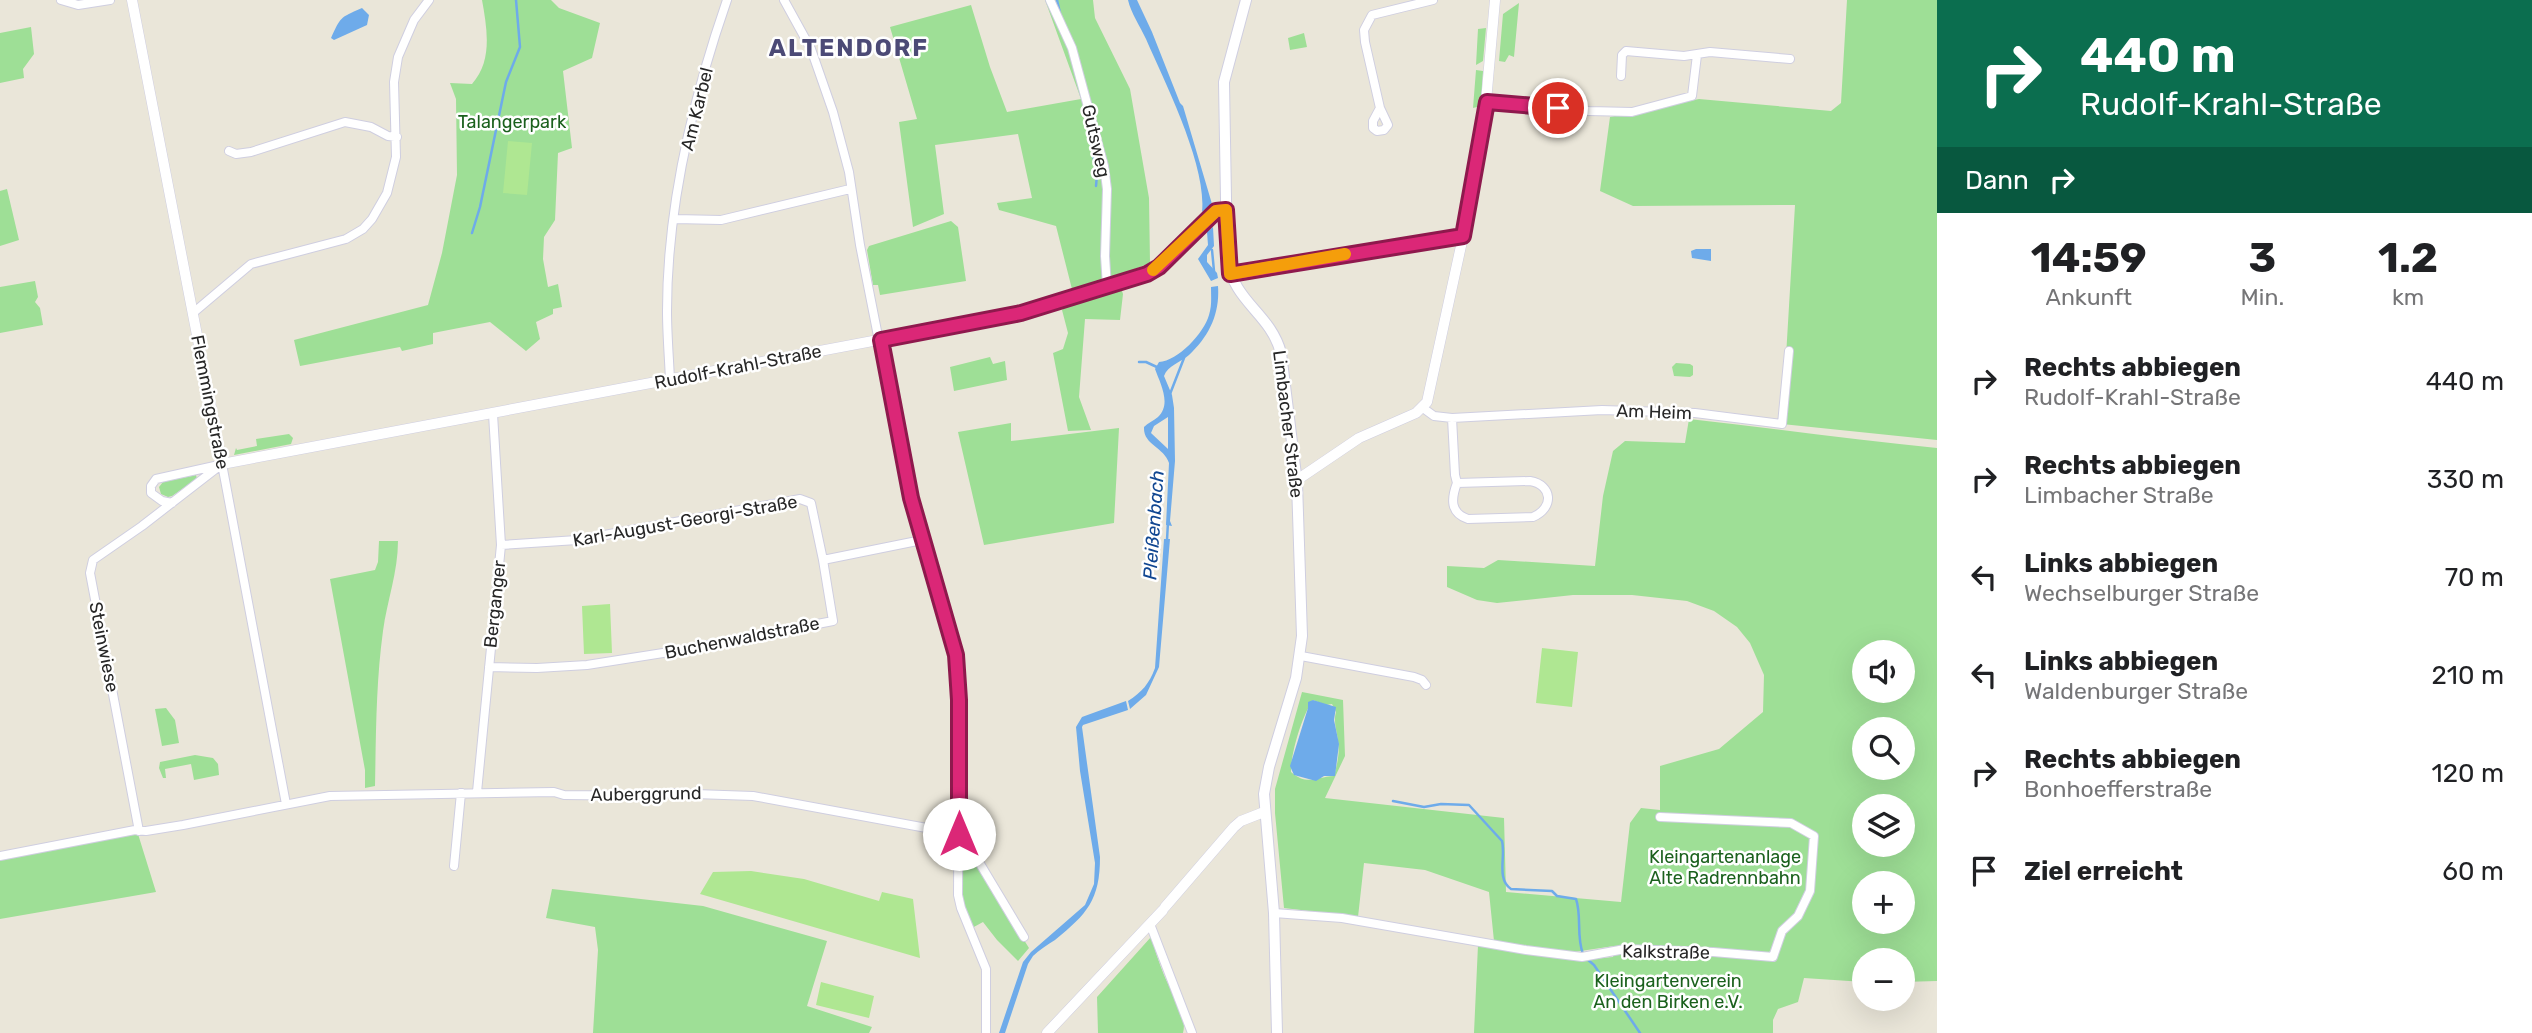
<!DOCTYPE html>
<html lang="de">
<head>
<meta charset="utf-8">
<style>
	body { margin:0; font-family:Rubik,sans-serif; background:#f2f2f2; color:#202124; height:100vh; display:flex; flex-direction:column; font-size:26px; white-space:nowrap }
	* { box-sizing:border-box; margin:0 }
	p { font-size:23px; color:#757577 }
	.icon { flex:none; width:38px; height:38px; fill:none; stroke:currentColor; stroke-width:2; stroke-linecap:round; stroke-linejoin:round }
	.map { position:relative; flex:1; overflow:hidden }
	.sheet { display:flex; flex-direction:column; background:#fff; width:595px }
	.sheet>* { flex:none }
	.top-card { background:#0b6e4f; color:#fff; overflow:hidden }
	.controls { position:absolute; left:1852px; top:640px; display:grid; gap:14px }
	.controls a { display:grid; place-items:center; width:63px; height:63px; border-radius:50%; background:#fff; box-shadow:0 7px 28px #0002; font-size:35px }
	.pin { position:absolute; display:grid; place-items:center; width:60px; height:60px; color:#fff; margin:-30px; border:4px solid #fff; border-radius:50%; box-shadow:0 2px 7px #0007 }
	.me { position:absolute; width:77px; margin:-38px; rotate:0deg; stroke-linejoin:round; filter:drop-shadow(0 0 5px #0008) }
	.turn { display:flex; align-items:center; gap:24px; height:147px; padding:0 28px; font-size:32px }
	.turn .icon { width:91px; height:91px; stroke-width:2.5 }
	.turn b { display:block; font-size:49px; line-height:60px }
	.then { display:flex; align-items:center; height:66px; padding:0 28px; background:#0003; gap:14px; font-size:26px }
	.eta { display:flex; justify-content:space-evenly; align-items:center; height:119px; text-align:center }
	.eta b { font-size:42px; font-weight:700; line-height:49px }
	ul { padding:0; list-style:none }
	li { display:flex; align-items:center; gap:21px; height:98px; padding:0 28px }
	li div { flex:1 }
	li b { display:block; font-size:26px }
	li em { font-style:normal }
	main { display:flex; flex:1; min-height:0 }
	.map>svg:first-child { display:block }
	.green { fill:#9edf96; fill-rule:evenodd }
	.pitch { fill:#afe792 }
	.water { fill:#6eabea; fill-rule:evenodd }
	.lines { fill:none; stroke-linecap:round; stroke-linejoin:round }
	.stream { stroke:#6eabea; stroke-width:2.5 }
	.minor-casing { stroke:#cfcee0; stroke-width:10 }
	.tertiary-casing { stroke:#cfcee0; stroke-width:11 }
	.secondary-casing { stroke:#cfcee0; stroke-width:12 }
	.minor { stroke:#fff; stroke-width:8 }
	.tertiary { stroke:#fff; stroke-width:10 }
	.secondary { stroke:#fff; stroke-width:10 }
	.route-casing { stroke:#8e194d; stroke-width:18 }
	.route { stroke:#db2777; stroke-width:12 }
	.slow { stroke:#f59e0b; stroke-width:12 }
	.labels { text-anchor:middle; stroke-width:5; stroke-linejoin:round; paint-order:stroke }
	.street-label { font-size:18px; fill:#272727; stroke:#fff }
	.park-label { font-size:18px; fill:#1b611d; stroke:#fff }
	.water-label { font-size:19px; font-style:italic; fill:#114792; stroke:#fff }
	.district-label { font-size:24px; font-weight:bold; letter-spacing:2px; fill:#4c4a76; stroke:#fff }
</style>
</head>
<body>
<main>
<div class="map">
<svg width="1937" height="1033" viewBox="0 0 1937 1033">
	<rect width="100%" height="100%" fill="#eae6d9"/>
	<!-- green -->
	<path class="green" d="M482,0h69l8,8 41,15 -8,35 -29,13 9,77 -14,5 -3,67 -11,17 -1,22 5,28 10,-3 4,23 -9,2v5l-17,8 4,17 -14,12 -36,-29 -57,11v11l-31,7 -2,-4 -100,19 -6,-26 134,-35 14,-52 15,-78 -1,-76 -6,-16 22,1c21,-23 15,-56 10,-84z
		M1045,0h48l2,18 35,71 19,109 1,65 -33,13 6,18 -3,26 -35,-1 -6,78 12,33 -23,1 -15,-78 10,-4 5,-16 -6,-23 12,-13 -18,-71 -57,-16 -2,-7 35,-5 -14,-64 -83,11 9,69 -31,13 -14,-105 18,-3 -27,-92 81,-22 19,62 17,45 74,-13z
		M1847,0h90v440l-155,-16 13,-219 -162,1 -33,-15 10,-74 89,-18 132,12 10,-8z
		M1519,3l-5,54 -5,-2 -4,7 -6,-1 4,-47z
		M31,27l3,27 -11,15 1,9 -24,5v-50z
		M1486,28l-3,33 -7,4 2,-36z
		M1304,33l3,14 -17,3 -2,-12z
		M1476,70l7,1 -2,35 -8,2z
		M7,189l12,51 -19,6v-55z
		M951,221l7,6 8,54 -86,14 -2,-10h-5l-6,-35 2,-4z
		M35,281l3,16 -3,5 5,6 3,17 -43,8v-46z
		M990,357l3,7 12,-3 2,19 -53,11 -4,-24z
		M1676,363l14,1 3,2v9l-3,2 -16,-1 -2,-9z
		M1689,419c83,9 165,21 248,29v533l-35,1v-21h-38v21l-60,-4 -6,24 -20,7 -5,11v13h-299l4,-88 114,14 21,-2 1,-11 -40,6 -80,-11 -5,-49 -64,-22 -61,-7 -6,54 -74,-9 -9,-95v-24l27,-97 41,8 2,56 -20,42 179,20 2,74 115,10 9,-79 11,-15 19,2v-44l59,-17 44,-37 1,-37 -14,-32 -13,-16 -23,-16 -27,-10 -55,-6h-59l-76,8 -20,-3 -30,-13v-21l37,2 14,-8 97,6 8,-70 10,-45 12,-10 60,2zM1864,653h38v38h-38zM1313,700l13,5 6,-1 4,8c-3,10 1,19 2,29 2,12 -1,24 -4,35 -18,1 -27,10 -43,-4 0,-20 11,-56 22,-72zM1864,730h38v38h-38zM1864,807h38v38h-38zM1864,884h38v38h-38z
		M1011,423v18l108,-13 -5,95 -130,22 -26,-113z
		M289,434l4,4 -2,6 -57,11 2,-7 1,2 20,-4 -1,-7z
		M196,475l1,4 -25,17 -4,1 -7,-3 -2,-7 4,-5z
		M379,541h19c0,31 -11,60 -15,90 -7,51 -7,103 -8,155l-10,2v-18l-35,-191 45,-9 3,-8z
		M166,708l9,12 4,23 -17,3 -7,-37z
		M195,755l18,3 5,6 1,11 -25,5 -3,-16 -26,5 1,9h-3l-4,-10 1,-6z
		M138,834l18,58 -156,27v-60z
		M961,846l5,1 63,101 -11,13 -21,-21 -14,-18 -11,6c-12,-30 -12,-50 -11,-82z
		M552,889l151,17 124,35 -20,65 65,21 -3,6h-276l5,-83 -3,-23 -49,-9z
		M1151,937c4,13 8,26 13,38 7,18 24,38 19,58h-85l-1,-36z"/>
	<!-- pitch -->
	<path class="pitch" d="M508,141l24,2 -5,52 -24,-2z
		M610,604l2,49 -28,1 -2,-48z
		M1542,648l36,4 -6,55 -36,-4z
		M751,871l53,8 75,22 3,-9 31,7 7,59 -220,-64 13,-22z
		M821,982l53,14 -5,22 -53,-13z"/>
	<!-- water -->
	<path class="water" d="M1128,0h9l15,32 28,71 3,3 29,98 -10,8c5,-47 -37,-129 -56,-173 -6,-13 -15,-26 -18,-39z
		M362,8l7,7 -2,10 -33,15 -3,-2c10,-21 8,-20 31,-30z
		M1213,227l1,19 -7,9v7l10,11 1,5 -7,3 -13,-22 10,-14 -1,-13z
		M1696,249h15v12l-19,-3 -1,-7z
		M1218,286c2,28 -9,50 -29,69 -9,8 -21,10 -25,21l8,19 2,13 1,53 -5,60 2,5 -6,-1 3,-62c-5,-16 -26,-18 -25,-36 4,-4 9,-6 14,-10 14,-13 2,-34 -3,-48l4,-7c19,-1 45,-29 50,-47 3,-9 2,-18 2,-28zM1168,417v32l-17,-16 3,-7z
		M1164,539h6l-11,128 -13,28 -16,14 -2,-8c14,-9 21,-17 27,-33z
		M1313,700l23,7 -2,13 5,24 -4,32h-11l-8,5 -22,-6 -4,-9 18,-58v-6z
		M1126,701l2,9 -45,15 -1,2 18,130c0,43 -13,57 -45,83 -8,5 -16,10 -22,16l-5,8 -23,69h-6l24,-71 8,-10 54,-47 9,-21 1,-21 -15,-92 -4,-44 6,-10z"/>
	<g class="lines">
		<!-- stream -->
		<path class="stream" d="M1057,0l3,13
			M1092,129l-3,5 8,41 -1,11
			M472,233l8,-26 26,-125 14,-35 -4,-47
			M1212,250l2,21
			M1139,362h7l13,6
			M1170,394l14,-36
			M1167,540l1,-18
			M1393,801l31,6 17,-3 28,1 33,36c4,15 -6,38 9,48l41,2 5,5 19,3c6,17 0,37 7,55
			M1587,959l7,6 46,68"/>
		<defs>
			<path id="minor" d="M61,0l17,5 32,-5
				M784,0l27,49 22,63 16,60 11,73 50,253 46,157 3,90 -1,150 3,13 25,61v64
				M1050,0l22,48 32,118 3,23 -2,67 2,31
				M1621,76l1,-21 4,-4 58,5 26,-4 80,7
				M1487,102l102,9 43,1 60,-16 5,-41
				M1380,108l-7,13v7l4,3 7,-1 4,-5 -8,-17 -15,-66 -1,-12 8,-15 61,-15
				M229,151l7,3 15,-2 94,-30 26,5 17,9 9,1
				M675,219l46,1 129,-31
				M1230,274l233,-38
				M193,313l58,-49 95,-25 17,-10 9,-10 15,-26 9,-36 -2,-75 4,-25 16,-37 15,-20
				M670,380c-1,-23 -3,-46 -3,-69 0,-105 26,-213 60,-311
				M1423,408l11,8 18,2 150,-8 93,3 87,11 7,-73
				M1452,418l3,57 2,8c-6,16 -7,30 11,36l65,-2c21,-9 20,-32 -3,-36l-73,2
				M222,464l64,340
				M172,503l-10,-2 -11,-8v-7l5,-7 63,-14
				M501,545l76,-5 223,-41 11,4 12,57
				M1301,656l113,21 8,3 4,5
				M489,667l48,1 50,-3 95,-15 151,-29 -10,-61 99,-20
				M477,792l24,-247 -8,-131
				M139,831l-49,-258 3,-13 49,-34 80,-62
				M959,834l5,3 60,100
				M0,856l135,-26 11,1 37,-6 147,-29 224,-4 10,3 91,1 11,-3 87,3 206,38
				M454,866l7,-73
				M1274,913l68,5 184,32 56,7 43,-8 88,3 60,5 9,-26 16,-15 12,-25 4,-55 -23,-13 -131,-6
				M1150,924l42,109"/>
			<path id="tertiary" d="M132,0l90,464 799,-151 126,-39 12,-7 57,-56 10,-1
				M1297,480l62,-42 57,-25 11,-11 39,-179 18,-99 11,-124
				M1165,907l69,-80 7,-6 23,-9
				M1047,1033l116,-123"/>
			<path id="secondary" d="M1246,0l-22,82 3,175c6,46 43,55 54,96l16,130 5,153 -6,42 -27,89 -5,27 10,119 3,120"/>
		</defs>
		<!-- minor casing -->
		<use href="#minor" class="minor-casing"/>
		<!-- tertiary casing -->
		<use href="#tertiary" class="tertiary-casing"/>
		<!-- secondary casing -->
		<use href="#secondary" class="secondary-casing"/>
		<!-- minor -->
		<use href="#minor" class="minor"/>
		<!-- tertiary -->
		<use href="#tertiary" class="tertiary"/>
		<!-- secondary -->
		<use href="#secondary" class="secondary"/>
	</g>
	<g class="lines">
		<defs>
			<path id="route" d="M959,834v-134l-3,-45 -45,-157 -30,-158 140,-27 126,-39 12,-7 57,-56 10,-1 4,64 233,-38 24,-134 71,6"/>
		</defs>
		<!-- route casing -->
		<use href="#route" class="route-casing"/>
		<!-- route -->
		<use href="#route" class="route"/>
		<!-- slow -->
		<path class="slow" d="M1153,270l63,-59 10,-1 4,64 115,-20"/>
	</g>
	<g class="labels">
		<!-- street labels -->
		<g class="street-label">
			<text transform="translate(697 109) rotate(-76)" y="6">Am Karbel</text>
			<text transform="translate(1096 141) rotate(77)" y="6">Gutsweg</text>
			<text transform="translate(738 367) rotate(-11)" y="6">Rudolf-Krahl-Straße</text>
			<text transform="translate(210 402) rotate(79)" y="6">Flemmingstraße</text>
			<text transform="translate(1654 412) rotate(2)" y="6">Am Heim</text>
			<text transform="translate(1288 424) rotate(83)" y="6">Limbacher Straße</text>
			<text transform="translate(685 521) rotate(-10)" y="6">Karl-August-Georgi-Straße</text>
			<text transform="translate(495 604) rotate(-84)" y="6">Berganger</text>
			<text transform="translate(742 638) rotate(-11)" y="6">Buchenwaldstraße</text>
			<text transform="translate(104 647) rotate(79)" y="6">Steinwiese</text>
			<text transform="translate(646 794) rotate(-1)" y="6">Auberggrund</text>
			<text transform="translate(1666 952) rotate(1)" y="6">Kalkstraße</text>
		</g>
		<!-- park labels -->
		<g class="park-label">
			<text x="512" y="128">Talangerpark</text>
			<text x="1725" y="863">Kleingartenanlage<tspan x="1725" dy="21">Alte Radrennbahn</tspan></text>
			<text x="1668" y="987">Kleingartenverein<tspan x="1668" dy="21">An den Birken e.V.</tspan></text>
		</g>
		<!-- water labels -->
		<g class="water-label">
			<text transform="translate(1153 525) rotate(-86)" y="7">Pleißenbach</text>
		</g>
		<!-- district labels -->
		<g class="district-label">
			<text x="849" y="56">ALTENDORF</text>
		</g>
	</g>
</svg>
<div class="controls">
<a><svg class="icon" aria-label="sound" viewBox="0 0 24 24"><path d="M4 9h4l5-4v14l-5-4H4zM17 9q2 3 0 6"/></svg></a>
<a><svg class="icon" aria-label="search" viewBox="0 0 24 24"><circle cx="10" cy="10" r="6"/><path d="M15 15l6 6"/></svg></a>
<a><svg class="icon" aria-label="layers" viewBox="0 0 24 24"><path d="M12 4l9 5-9 5-9-5zM3 14l9 5 9-5"/></svg></a>
<a>+</a>
<a>−</a>
</div>
<div class="pin" style="left:1558px;top:108px;background:#d93025"><svg class="icon" aria-label="arrive" viewBox="0 0 24 24"><path d="M6 21V4h12l-3 4 3 4H6"/></svg></div>
<svg class="me" style="left:959px;top:834px" viewBox="-20 -20 40 40"><circle r="19" fill="#fff"/><path d="M0-13L10 11 0 6-10 11z" fill="#db2777"/></svg>
</div>
<section class="sheet">
<div class="top-card">
<div class="turn"><svg class="icon" aria-label="right" viewBox="0 0 24 24"><path d="M7 20v-9h11M14 6l5 5-5 5"/></svg><div><b>440 m</b>Rudolf-Krahl-Straße</div></div>
<div class="then">Dann<svg class="icon" aria-label="right" viewBox="0 0 24 24"><path d="M7 20v-9h11M14 6l5 5-5 5"/></svg></div>
</div>
<div class="eta">
<div><b>14:59</b><p>Ankunft</p></div>
<div><b>3</b><p>Min.</p></div>
<div><b>1.2</b><p>km</p></div>
</div>
<ul>
<li><svg class="icon" aria-label="right" viewBox="0 0 24 24"><path d="M7 20v-9h11M14 6l5 5-5 5"/></svg><div><b>Rechts abbiegen</b><p>Rudolf-Krahl-Straße</p></div><em>440 m</em></li>
<li><svg class="icon" aria-label="right" viewBox="0 0 24 24"><path d="M7 20v-9h11M14 6l5 5-5 5"/></svg><div><b>Rechts abbiegen</b><p>Limbacher Straße</p></div><em>330 m</em></li>
<li><svg class="icon" aria-label="left" viewBox="0 0 24 24"><path d="M17 20v-9H6M10 6l-5 5 5 5"/></svg><div><b>Links abbiegen</b><p>Wechselburger Straße</p></div><em>70 m</em></li>
<li><svg class="icon" aria-label="left" viewBox="0 0 24 24"><path d="M17 20v-9H6M10 6l-5 5 5 5"/></svg><div><b>Links abbiegen</b><p>Waldenburger Straße</p></div><em>210 m</em></li>
<li><svg class="icon" aria-label="right" viewBox="0 0 24 24"><path d="M7 20v-9h11M14 6l5 5-5 5"/></svg><div><b>Rechts abbiegen</b><p>Bonhoefferstraße</p></div><em>120 m</em></li>
<li><svg class="icon" aria-label="arrive" viewBox="0 0 24 24"><path d="M6 21V4h12l-3 4 3 4H6"/></svg><div><b>Ziel erreicht</b></div><em>60 m</em></li>
</ul>
</section>
</main>
</body>
</html>
